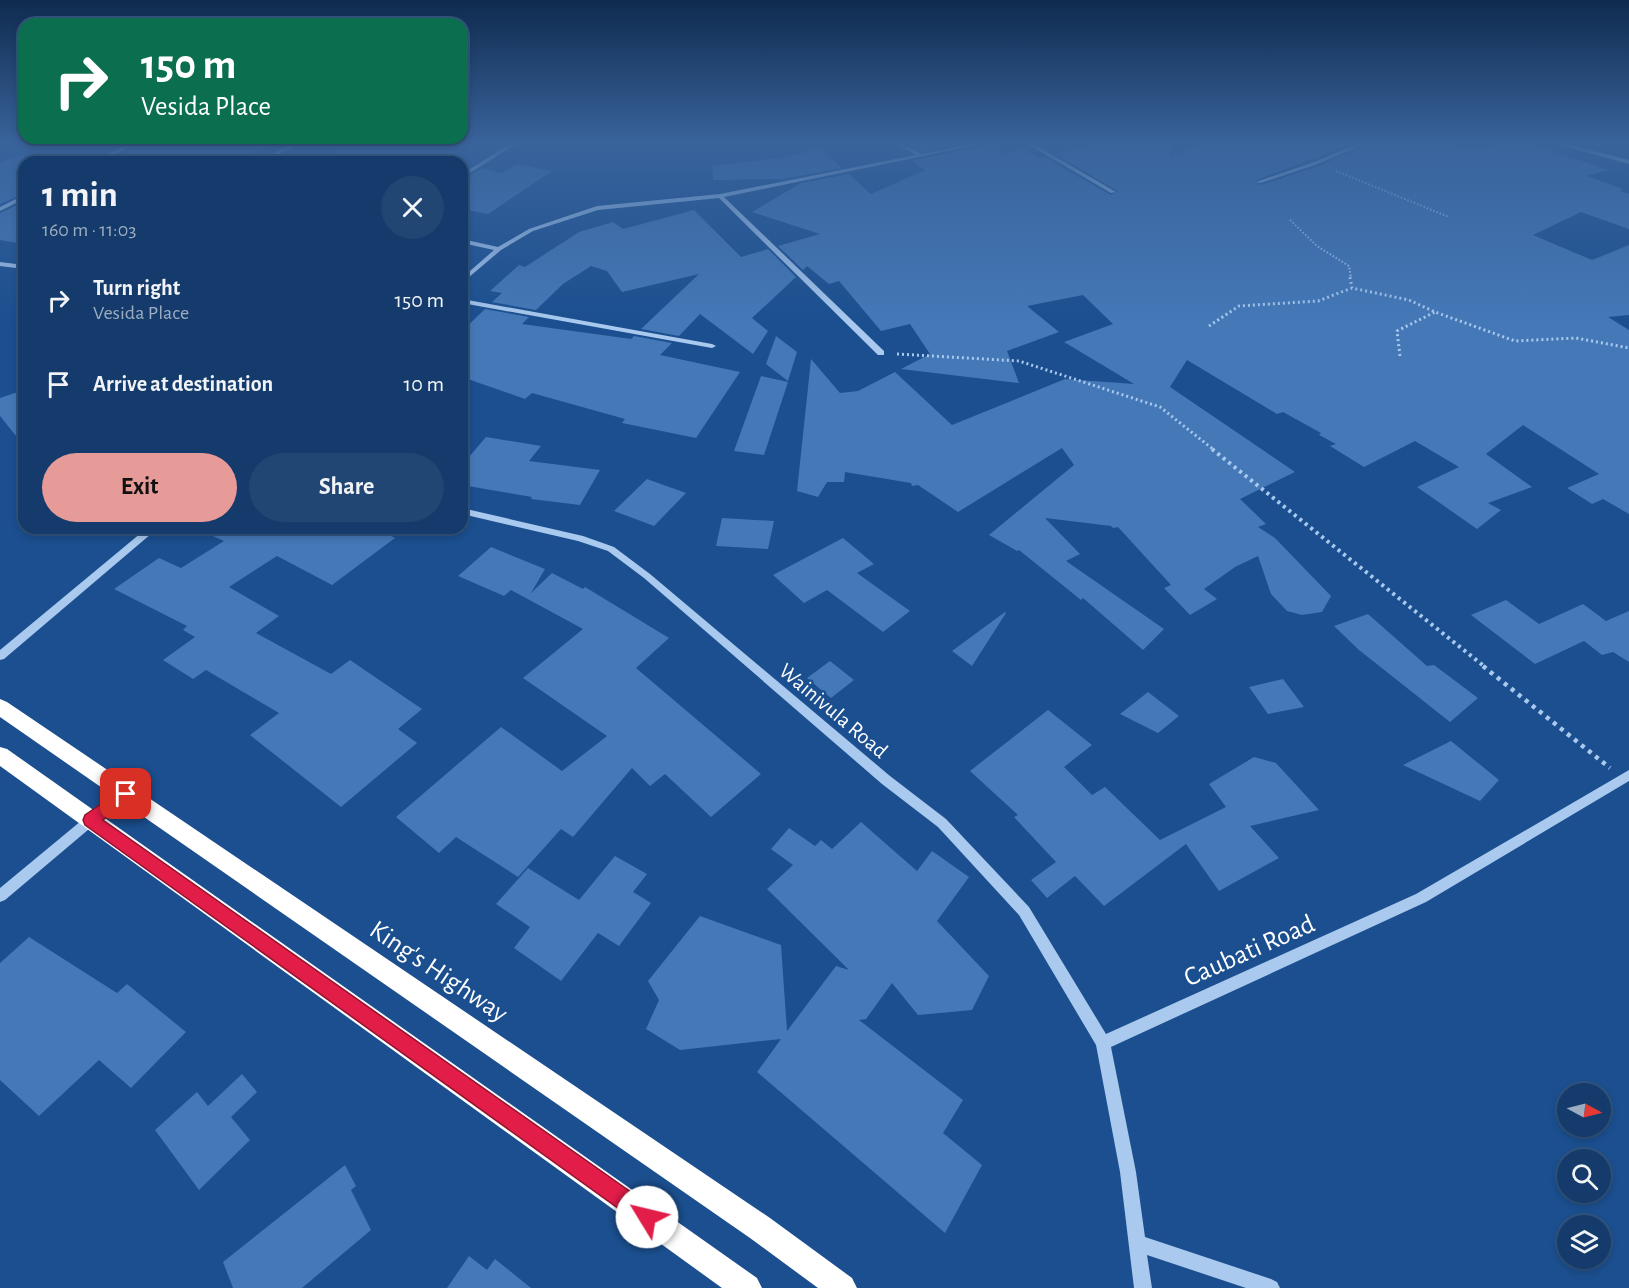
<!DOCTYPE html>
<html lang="en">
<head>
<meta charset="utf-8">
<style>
	body { margin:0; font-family:"Alegreya Sans",sans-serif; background:#214673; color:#f1f3f6; height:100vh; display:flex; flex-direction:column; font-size:22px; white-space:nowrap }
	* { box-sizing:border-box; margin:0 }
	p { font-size:20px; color:#9dadc1 }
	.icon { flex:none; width:33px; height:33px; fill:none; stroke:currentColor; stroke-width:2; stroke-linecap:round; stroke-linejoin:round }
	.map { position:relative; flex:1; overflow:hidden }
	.panel { position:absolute; left:18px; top:156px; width:450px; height:378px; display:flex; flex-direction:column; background:#143b6b; border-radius:18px; box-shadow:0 3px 9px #0003,0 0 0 2px #33557e }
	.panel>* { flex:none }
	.top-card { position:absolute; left:18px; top:18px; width:450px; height:126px; border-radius:18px; box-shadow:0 3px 9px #0003,0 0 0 2px #33557e; background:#0b6e4f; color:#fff; overflow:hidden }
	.needle { width:39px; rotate:97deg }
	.tools { position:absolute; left:1557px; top:1083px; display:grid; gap:12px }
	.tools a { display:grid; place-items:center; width:54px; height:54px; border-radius:50%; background:#143b6b; box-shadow:0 3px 9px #0003,0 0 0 2px #33557e; font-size:30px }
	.pin { position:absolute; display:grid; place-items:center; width:51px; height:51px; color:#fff; margin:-26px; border-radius:12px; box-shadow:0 3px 9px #0006 }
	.me { position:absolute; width:66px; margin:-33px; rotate:306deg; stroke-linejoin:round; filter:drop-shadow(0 0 4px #0008) }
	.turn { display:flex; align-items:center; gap:21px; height:126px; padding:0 24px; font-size:27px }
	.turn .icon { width:78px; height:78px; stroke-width:2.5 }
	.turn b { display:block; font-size:42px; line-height:51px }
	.round { display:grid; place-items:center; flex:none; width:63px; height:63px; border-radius:32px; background:#214673 }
	.overview { display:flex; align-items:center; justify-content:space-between; height:102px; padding:0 24px }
	h1 { font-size:36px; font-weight:600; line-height:45px }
	.cta { display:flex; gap:12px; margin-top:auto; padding:12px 24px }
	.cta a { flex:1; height:69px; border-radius:36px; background:#e69b98; color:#111; font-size:24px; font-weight:600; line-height:69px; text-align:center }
	.cta a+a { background:#214673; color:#f1f3f6 }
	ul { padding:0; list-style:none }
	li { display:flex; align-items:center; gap:18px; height:84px; padding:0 24px }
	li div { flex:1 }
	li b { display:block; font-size:22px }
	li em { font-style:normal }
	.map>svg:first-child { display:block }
	.building { fill:#4478b7 }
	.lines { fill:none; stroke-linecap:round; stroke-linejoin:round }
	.path-far3 { stroke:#a9c9ee; stroke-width:2; stroke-dasharray:1.5 2; stroke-linecap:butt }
	.path-far2 { stroke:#a9c9ee; stroke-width:3; stroke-dasharray:2 3; stroke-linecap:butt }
	.path-far1 { stroke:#a9c9ee; stroke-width:4; stroke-dasharray:3 4; stroke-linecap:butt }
	.path { stroke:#a9c9ee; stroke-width:4.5; stroke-dasharray:4 5; stroke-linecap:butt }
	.minor { fill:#a9c9ee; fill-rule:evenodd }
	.highway { fill:#fff; fill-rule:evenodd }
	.route { fill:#e11d48; stroke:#92132f; stroke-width:1.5 }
	.labels { text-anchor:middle; stroke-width:5; stroke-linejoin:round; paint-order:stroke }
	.street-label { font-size:22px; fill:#fff; stroke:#1b4f8f }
	.near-street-label { font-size:27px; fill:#fff; stroke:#1b4f8f }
</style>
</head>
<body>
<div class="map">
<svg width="1629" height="1288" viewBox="0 0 1629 1288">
	<rect width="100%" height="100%" fill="#1b4f8f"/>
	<!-- building -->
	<path class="building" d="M142,142h132l-39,20h-54l-54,-8v-3z
		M354,142h121l-35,20h-122z
		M903,142h69l-50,10z
		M993,142h7l1,12 23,-5 15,9 5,-1 67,38 7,-4 -63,-37 46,-12h68l2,14 34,-14h152l-103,39 7,4 58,-19 52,-24h76l26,9 29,-9h24l82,28 -21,6 36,13 -3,2 9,3v35l-48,-17 -48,23 59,25 37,-15v70l-21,2 21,13v184l-26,-15 -11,5 -25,-16 32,-14 -76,-49 -37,29 46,33 -44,16 13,7 -24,19 -60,-42 42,-20 -44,-26 -51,26 -34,-21 6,-2 -17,-9 2,-2 -38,-21 -6,2 -90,-54 -17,27 125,85 -55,27 26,25 -8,3 17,11 56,58 -9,16 -20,3 -15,-4 -16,-17 -13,-38 -23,11 -31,22 13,10 -27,16 -26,-27 7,-3 -53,-58 -5,1 -2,-2 -66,-8 35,36 -14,7 98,68 -21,21 -60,-52 -2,2 -62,-50 -2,1 -28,-16 85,-70 -12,-17 -104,64 -40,-27 -6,1 -1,-3 -66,-11 -1,10h-17l-9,15 -21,-6 14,-132 29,34 18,-2 37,-19 57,53 113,-46 69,5 -70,-42 49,-18 -30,-29 -56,11 32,26 -52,19 12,32 -118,-14 29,-15 -20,-30 -29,7 -42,-50 -10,3 -22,-18 -4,4 -25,-24 42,-12 -68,-22 49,-29 48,-9 22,20 54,-24 -13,-9 79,-17z
		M820,148l22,20 -59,11 -70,1 -1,-14 74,-9z
		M24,155v38l-24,11v-42z
		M516,164l36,7 -64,43 -26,-5v-29l20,-12 20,5z
		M24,202v42l-24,-4v-27z
		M694,210l47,47 27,-8 28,28 -44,41 16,13 -15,23 -53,-40 -21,22 -38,-7 58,-55 -77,18 -15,-21 -16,-5 -28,18 -27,26 -44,-8 10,-9 -12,-2 29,-26 6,2 54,-35 34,-10 10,7z
		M485,309l44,8 -7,7 109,15 3,-3 38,7 -12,12 80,17 -44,66 -74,-15 3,-4 -93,-26 -7,6 -63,-22v-46z
		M776,336l21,16 -9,29 -22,-17z
		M761,376l27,6 -24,73 -30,-4z
		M24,390v56l-24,-30v-18z
		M486,437l55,9 -12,15 71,9 -20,35 -49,-6 1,-2 -70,-12v-20z
		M647,479l39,14 -32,33 -40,-15z
		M722,518l52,3 -6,28 -52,-3z
		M195,528h180l20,10 -63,47 -55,-29 -48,31 50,29 -23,17 75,41 19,-14 72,49 -24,20 19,14 -76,64 -91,-72 29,-22 -73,-43 -13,9 -30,-19 32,-23 -12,-7 4,-4 -73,-37 45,-31 22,10 43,-27z
		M843,538l31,26 -17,9 53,38 -27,21 -56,-42 -23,13 -31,-28z
		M491,547l54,22 -14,24 21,-20 31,16 2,-2 84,51 -33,30 125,106 -50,43 -46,-43 -15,12 -18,-18 -59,69 -12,-8 -43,48 -62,-40 -17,16 -43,-36 105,-90 61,44 45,-35 -84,-58 60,-49 -72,-39 -7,6 -46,-20z
		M1506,600l33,24 44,-20 23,17 23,-10v51l-16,-10 -11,3 -18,-14 -49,23 -64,-49z
		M1005,612l1,1 -34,53 -20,-15z
		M1368,614l59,52 7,-1 44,33 -28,24 -91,-72 -25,-24z
		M830,661l24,19 -23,18 -24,-20z
		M1283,679l21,28 -36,7 -19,-27z
		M1148,692l31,24 -21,17 -38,-19z
		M1048,710l44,35 -28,22 28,28 13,-8 55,53 66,-33 -17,-23 45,-27 22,6 43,47 -69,16 29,32 -60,33 -33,-47 -82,62 -29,-30 -28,22 -16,-18 25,-18 -42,-45 4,-2 -48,-44z
		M1451,741l48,39 -19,21 -77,-36z
		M861,822l56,49 15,-20 37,26 -32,44 52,55 -17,34 -54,5 -26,-32 -26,36 -7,1 104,80 -20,33 39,32 -37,68 -188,-161 24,-33 -101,11 -34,-21 13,-29 -11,-19 52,-65 81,29 6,86 49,-65 13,4 -82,-81 26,-24 -22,-16 18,-21 26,18 6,-6 11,9z
		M615,856l32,18 -14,18 18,11 -32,43 -21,-13 -37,48 -47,-33 16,-21 -34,-23 32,-36 51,32z
		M29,937l88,56 10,-9 59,48 -55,56 -32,-28 -60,56 -39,-36v-117z
		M242,1074l15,18 -26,25 19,23 -51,50 -44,-60 42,-38 11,14z
		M345,1165l11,21 -5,4 20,40 -69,58h-69l-10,-26z
		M469,1256l18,14 8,-11 36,29h-84z"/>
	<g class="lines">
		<!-- path-far3 -->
		<path class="path-far3" d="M1336,171l113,46
			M1290,220l27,26 32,20 2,12"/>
		<!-- path-far2 -->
		<path class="path-far2" d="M1350,277l2,11
			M1209,326l30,-20 79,-5 34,-13 57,12 26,12 80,29 61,-3 53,10
			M897,354l122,7 141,46 54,43
			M1400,356l-3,-25 38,-19"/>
		<!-- path-far1 -->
		<path class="path-far1" d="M1212,449l273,218"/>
		<!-- path -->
		<path class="path" d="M1483,666l127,102"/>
		<!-- minor -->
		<path class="minor" d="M133,142h7l-41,20h-7z
			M297,142h7l-42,20h-7z
			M513,142h6l-57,36v-4z
			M893,142h6l23,12 60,-12h9l-267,55 160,154v4h-6l-159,-157 -121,12 -65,21 -32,19 -39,33v-5l32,-28 -32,-7v-4l36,8 31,-18 68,-23 123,-12 196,-39z
			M1024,142h6l86,50 -5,1z
			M1362,142h7l-51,22 -57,19 -5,-1 58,-20z
			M1550,142h8l71,18v4z
			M24,195v4l-24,12v-4z
			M0,262l24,3v4l-24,-3z
			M462,299l250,45 4,2 -4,2 -250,-45z
			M462,508l121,28 31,11 36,27 240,202 56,43 83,88 77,127 310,-140 213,-124v11l-203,121 -315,145 25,125 9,65 126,42 6,3 3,6h-34l-99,-33 5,33h-18l-14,-116 -24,-127 -77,-130 -81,-88 -56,-43 -238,-206 -36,-27 -30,-10 -116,-27z
			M147,528h11l-154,131 -4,1v-10z
			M126,789l4,1 2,4 -2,4 -35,26 -90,76 -5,2v-14l87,-72z"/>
		<!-- highway -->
		<path class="highway" d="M0,699l7,3 763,516 82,60 5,10h-39l-68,-50 -750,-521z
			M0,747l7,2 750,529 5,10h-40l-722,-522z"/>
	</g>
	<!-- sky -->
	<linearGradient id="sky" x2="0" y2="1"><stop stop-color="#0f2b4f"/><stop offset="0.44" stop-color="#39639b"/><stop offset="1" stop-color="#39639b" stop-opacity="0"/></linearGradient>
	<rect width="1629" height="322" fill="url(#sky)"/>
	<!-- route -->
	<path class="route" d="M126,787l6,2 2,5 -2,4 -29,22 552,389 3,8 -3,7 -8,3 -7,-3 -555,-399 -2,-5 2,-5z"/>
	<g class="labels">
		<!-- street labels -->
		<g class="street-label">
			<text transform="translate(834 710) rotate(40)" y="8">Wainivula Road</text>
		</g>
		<!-- near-street labels -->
		<g class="near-street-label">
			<text transform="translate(1249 950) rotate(-24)" y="9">Caubati Road</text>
			<text transform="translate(439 971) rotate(34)" y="9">King's Highway</text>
		</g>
	</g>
</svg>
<div class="tools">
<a><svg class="needle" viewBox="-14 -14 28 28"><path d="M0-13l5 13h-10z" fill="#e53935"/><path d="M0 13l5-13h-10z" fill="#9dadc1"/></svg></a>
<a><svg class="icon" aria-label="search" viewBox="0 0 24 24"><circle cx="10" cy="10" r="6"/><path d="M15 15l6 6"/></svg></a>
<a><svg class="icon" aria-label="layers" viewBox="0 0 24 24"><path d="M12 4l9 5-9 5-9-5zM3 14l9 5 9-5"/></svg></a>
</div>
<div class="pin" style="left:126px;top:794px;background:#d93025"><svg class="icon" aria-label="arrive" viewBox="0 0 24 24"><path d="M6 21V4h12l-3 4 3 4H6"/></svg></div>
<svg class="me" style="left:647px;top:1217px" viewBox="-20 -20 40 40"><circle r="19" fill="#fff"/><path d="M0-13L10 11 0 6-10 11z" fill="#e11d48"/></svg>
<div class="top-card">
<div class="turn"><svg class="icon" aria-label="right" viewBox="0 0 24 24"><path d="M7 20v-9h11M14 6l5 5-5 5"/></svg><div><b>150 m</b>Vesida Place</div></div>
</div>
<section class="panel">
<div class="overview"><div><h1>1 min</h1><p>160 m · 11:03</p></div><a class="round"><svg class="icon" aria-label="close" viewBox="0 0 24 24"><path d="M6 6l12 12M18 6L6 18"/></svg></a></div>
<ul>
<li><svg class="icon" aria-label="right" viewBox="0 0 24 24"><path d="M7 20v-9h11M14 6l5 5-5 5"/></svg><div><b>Turn right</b><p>Vesida Place</p></div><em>150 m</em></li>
<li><svg class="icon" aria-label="arrive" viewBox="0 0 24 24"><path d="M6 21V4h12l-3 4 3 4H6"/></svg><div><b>Arrive at destination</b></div><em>10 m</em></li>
</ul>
<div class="cta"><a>Exit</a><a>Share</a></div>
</section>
</div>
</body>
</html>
